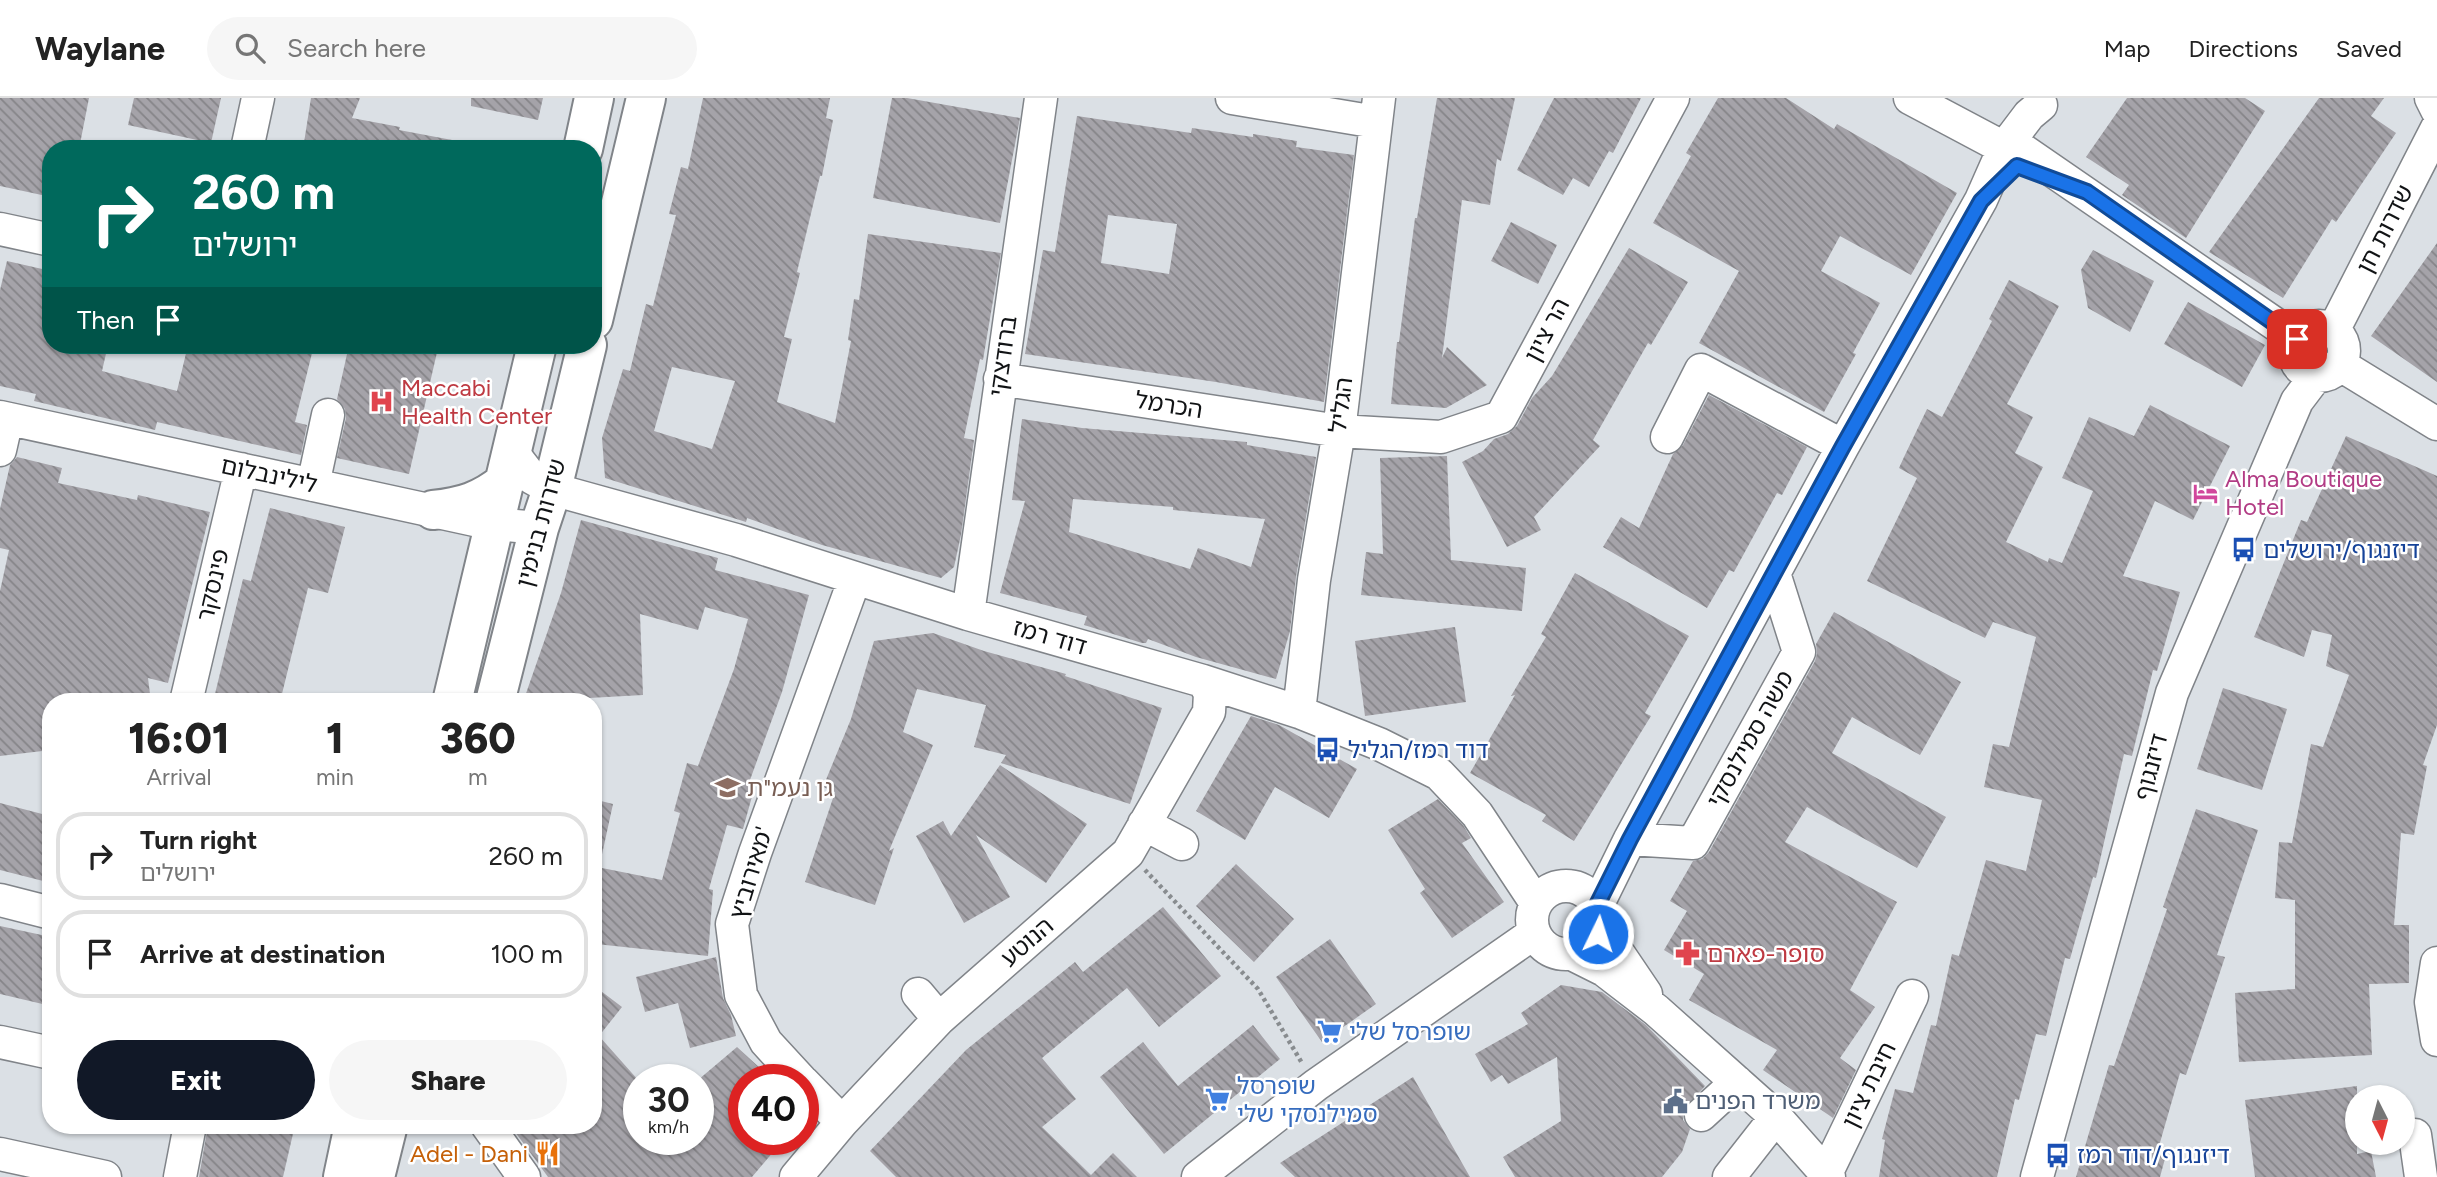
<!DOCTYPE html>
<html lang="en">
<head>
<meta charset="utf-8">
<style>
	body { margin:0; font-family:Figtree,"Noto Sans Hebrew",sans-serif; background:#f6f6f6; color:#222; height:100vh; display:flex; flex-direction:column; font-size:26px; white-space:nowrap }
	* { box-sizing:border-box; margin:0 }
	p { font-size:23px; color:#767676 }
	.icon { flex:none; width:38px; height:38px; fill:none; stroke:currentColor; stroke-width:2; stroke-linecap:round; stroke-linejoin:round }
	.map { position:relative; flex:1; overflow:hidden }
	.details { position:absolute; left:42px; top:595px; width:560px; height:441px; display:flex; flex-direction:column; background:#fff; border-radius:28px; box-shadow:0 2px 5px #0004 }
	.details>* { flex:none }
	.top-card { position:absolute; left:42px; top:42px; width:560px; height:214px; border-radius:28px; box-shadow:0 2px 5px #0004; background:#00695c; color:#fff; overflow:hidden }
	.needle { width:46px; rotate:174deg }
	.tools { position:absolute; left:2345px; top:987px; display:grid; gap:14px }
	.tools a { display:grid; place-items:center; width:70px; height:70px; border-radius:50%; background:#fff; box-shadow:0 2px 5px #0004; font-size:35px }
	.speed { position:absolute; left:623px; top:966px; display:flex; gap:14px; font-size:35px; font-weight:700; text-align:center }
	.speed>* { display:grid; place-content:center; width:91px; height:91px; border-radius:50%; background:#fff; box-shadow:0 2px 5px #0004; line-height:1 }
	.speed small { font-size:18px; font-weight:400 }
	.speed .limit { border:10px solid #d22; background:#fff; color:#111 }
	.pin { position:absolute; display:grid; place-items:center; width:60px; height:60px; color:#fff; margin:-30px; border-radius:14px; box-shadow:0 4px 10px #0006 }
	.me { position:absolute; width:77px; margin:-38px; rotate:4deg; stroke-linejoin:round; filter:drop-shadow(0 0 5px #0008) }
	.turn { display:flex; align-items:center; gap:24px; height:147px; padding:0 35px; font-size:32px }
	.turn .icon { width:91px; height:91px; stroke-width:2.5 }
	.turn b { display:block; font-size:49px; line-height:60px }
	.then { display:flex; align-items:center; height:66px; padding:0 35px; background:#0003; gap:14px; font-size:26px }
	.eta { display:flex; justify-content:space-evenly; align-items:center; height:119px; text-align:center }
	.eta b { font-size:42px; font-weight:800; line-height:49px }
	.button { display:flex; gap:14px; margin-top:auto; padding:14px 35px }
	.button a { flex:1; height:80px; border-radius:42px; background:#111827; color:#fff; font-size:28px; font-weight:800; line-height:80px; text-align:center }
	.button a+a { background:#f6f6f6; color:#222 }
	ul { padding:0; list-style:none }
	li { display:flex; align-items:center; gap:21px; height:88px; margin:0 14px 10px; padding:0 21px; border:4px solid #e0e0e0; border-radius:28px }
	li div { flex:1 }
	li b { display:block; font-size:26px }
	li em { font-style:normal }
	header { display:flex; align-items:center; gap:42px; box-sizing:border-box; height:98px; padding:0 35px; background:#fff; border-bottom:2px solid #e0e0e0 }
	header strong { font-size:33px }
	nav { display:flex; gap:38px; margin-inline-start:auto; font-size:24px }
	.search { width:490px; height:63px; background:#f6f6f6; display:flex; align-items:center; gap:18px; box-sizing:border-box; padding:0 24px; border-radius:38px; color:#767676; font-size:26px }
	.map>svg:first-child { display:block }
	.building { fill:url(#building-back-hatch); fill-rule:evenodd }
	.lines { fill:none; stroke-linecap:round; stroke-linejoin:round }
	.minor-casing { stroke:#808489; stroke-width:35 }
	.major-casing { stroke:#808489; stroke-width:42 }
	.path { stroke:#888c8f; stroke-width:4.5; stroke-dasharray:3.5 3.5; stroke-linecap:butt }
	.minor { stroke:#fff; stroke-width:32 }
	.major { stroke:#fff; stroke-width:38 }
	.route-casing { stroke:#114b97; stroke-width:18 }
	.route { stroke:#1a73e8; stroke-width:12 }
	.labels { text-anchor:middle; stroke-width:5; stroke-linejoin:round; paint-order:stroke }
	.street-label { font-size:24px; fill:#111315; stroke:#fff }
	.health-label { font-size:24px; fill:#be3a42; stroke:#fff; text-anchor:start }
	.hotel-label { font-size:24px; fill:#b23c85; stroke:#fff; text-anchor:start }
	.transit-label { font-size:24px; fill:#164399; stroke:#fff; text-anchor:start }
	.education-label { font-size:24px; fill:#785e54; stroke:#fff; text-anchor:start }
	.shop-label { font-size:24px; fill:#366cbe; stroke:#fff; text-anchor:start }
	.service-label { font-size:24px; fill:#4e5e75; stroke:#fff; text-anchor:start }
	.food-label { font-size:24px; fill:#c56008; stroke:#fff; text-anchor:end }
</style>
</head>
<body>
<header>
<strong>Waylane</strong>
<div class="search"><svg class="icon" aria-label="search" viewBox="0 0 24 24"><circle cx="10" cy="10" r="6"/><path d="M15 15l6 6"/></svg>Search here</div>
<nav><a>Map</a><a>Directions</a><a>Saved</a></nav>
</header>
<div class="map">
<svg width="2437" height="1079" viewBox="0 0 2437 1079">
	<defs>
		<pattern id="building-back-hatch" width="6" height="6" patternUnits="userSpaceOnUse" patternTransform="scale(1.75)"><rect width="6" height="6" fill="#a5a3a9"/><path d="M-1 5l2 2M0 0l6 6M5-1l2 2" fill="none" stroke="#858488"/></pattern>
	</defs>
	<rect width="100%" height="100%" fill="#dbe0e5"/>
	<!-- building -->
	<path class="building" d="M0,0h89l-10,51h-28v48l-51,-11z
		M134,0h87l-10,45 -83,-18z
		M311,0h49l-8,20 48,9 -1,3 53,10 -1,9h-148z
		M471,0h72l-5,22 -67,-14z
		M703,0h127l-4,20 7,2 -11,56h-2l-23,96 3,1 -16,64 8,2 -15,63 58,21 16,-82 -3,-1 6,-41 5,1 9,-66 133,19 -18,107 -3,-1 -16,79 10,2 -13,95 -7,32 -13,11 -119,-33 -75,-27 -1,4 -141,-44 -3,-40 21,-69 7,2 16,-67 7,2 23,-91 -7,-1 12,-47 7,2zM672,269l63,14 -23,68 -58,-18z
		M892,0h15l113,20 -20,105 -127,-25z
		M1437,0h78l-14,63 -4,-2 -7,46 -28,-5 -20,158 5,-11 40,38 -41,23 -55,-4 6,-62h2l16,-124h2z
		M1554,0h87l-28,55 -4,-2 -20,36 -16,-9 -10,17 -46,-25z
		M1718,0h68l48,31 3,-5 120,69 -46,82 -71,-39 -19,35 59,32 -27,50 3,1 -32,58 -125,-69 40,-72 -86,-48 38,-67 -5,-3z
		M2127,0h118l20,13 -79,127 -64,-43 7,-10 -43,-28z
		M2319,0h65l-13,18 25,17 -60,89 -4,-3 -49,79 -74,-46z
		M1077,18l114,17 1,-5 61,9v-3l44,7 -1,6 58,8 -30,247 -108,-20 -191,-28 18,-104 12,2zM1108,117l69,9 -8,50 -68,-11z
		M1511,124l46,23 -19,39 -47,-23z
		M2437,145v139l-66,-46z
		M1629,150l59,34 -37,63 -3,-2 -55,97 7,6 -66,71 7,13 -34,17 -45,-85 21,-11 11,-12 14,-5 9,-8 15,-28 20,-22z
		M2093,152l61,31 -24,51 -42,-24 -7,-38z
		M7,163l44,10v74h57l-6,26 75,20 11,-46h126l-19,77 12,3 -6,30 -144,-33 -2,8 -121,-29 2,-7 -36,-8v-96z
		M2009,182l50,26 -52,98 26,13 -18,36 28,14 -37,75 42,20 1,-4 13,5 31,-72 -31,-13 27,-61 45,19 16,-31 80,41 -37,74 -38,-19 -32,75 57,16 -23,79 -4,-1 -21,86 -8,-2 -28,124 -3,-1 -23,82 -5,-1 -19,78 -10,-2 -17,66 -4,-1 -18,78h-118l6,-37 -3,-1 13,-50 18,4 18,-68 5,1 16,-72 7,2 27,-96 40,11 16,-71 -58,-13 9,-43 16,3 27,-110 -43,-15 -8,16 -118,-57 50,-103 -18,-10 5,-11 23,-48 15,8 50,-96 -3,-2z
		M2188,204l77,43 -23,42 -78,-43z
		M349,247h74l15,3 -29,126 -72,-16 9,-40 -1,-9 -8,-10z
		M1709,297l98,52 -25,48 -5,-2 -43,79 -5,-2 -22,38 -104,-61 18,-30 18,11 34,-74 10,-9z
		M1022,321l60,9 165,14v3l69,12 -20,120 -6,54 -14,48 -80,-22 -48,-18 -2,4h-4l-58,-18 3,-9 -87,-23 25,-92 -13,-1zM1073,401l100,8v3l92,9 -14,48 -53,-19 -8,21 -121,-37z
		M2346,338l91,40v249l-14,40 4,1 -13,69 -13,-2 -7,92h15v58l-40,1 3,71 -133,7 -4,-69 60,-4v-89l-20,-2 4,-56 13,1 19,-99 12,3 26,-72 -23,-9 6,-31 -20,-5 -8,27 -50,-20 47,-117 6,2z
		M1447,358l4,104 75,8 -4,43 -161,-16 5,-43 17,2 -3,-96z
		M17,359l45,11 -4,15 79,17 1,-5 72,17 -42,171 -20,-5 3,24h-100v48l-51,6v-165l9,-41 -9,-2v-39l10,-44z
		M270,410l75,19 -17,66 -20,-5 -28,114h-67l30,-123 8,2z
		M581,422l137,38 -3,12 94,25 -27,97 -32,88 6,2 -13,47 -16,-4 -18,64 4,1 -5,66 -112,-12 6,-76 60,12 18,-67 -6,-2 13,-48 11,3 36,-97 14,-50 -43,-12 -7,23 -58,-16 3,81 -72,4v3h-48l38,-109z
		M1575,475l114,63 -44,77 6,3 -77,125 -32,-20 4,-6 -76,-42 45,-78 -4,1 35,-59 -5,-3z
		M1834,514l127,70 -41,73 -68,-38 -20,36 114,64 -29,51 -110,-61 -22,35 112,60 -47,88 25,17 -35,51 16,12 -23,48 -70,-48 14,-20 -88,-50 15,-26 -40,-24 23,-39 -17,-10 23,-40 9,-2 7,-7 106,-191 2,-8 -1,-9z
		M1455,529l11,75 -101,14 -10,-75z
		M933,535l51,18 82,23 -1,2 97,32 -32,96 -129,-41 5,-8 -32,-8 12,-42 -69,-16 -14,43 30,13 -44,106 5,-3 -19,57 -70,-23 30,-90 -12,-5 28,-68 23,-78z
		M2223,590l64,21 -25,81 -65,-21z
		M1251,618l28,9 78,44 -28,49 -54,-31 -30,53 -49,-29z
		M1000,667l87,59 -41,59 -70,-48 34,62 -46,26 -48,-87 27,-15 8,15z
		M593,701l20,5 -12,55 -8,-1z
		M1438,701l25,26 8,13 -9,5 42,59 -52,36 -32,-45 5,-4 -37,-59z
		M0,705l46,12 -3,12 8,2v54l-51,-13z
		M2196,711l62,21 -41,125 8,2 -39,118 -6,-2 -23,80 9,2 -6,22h-84l33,-112 5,1 53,-157 -4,-2z
		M1236,766l58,55 -40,43 -58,-56z
		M1163,809l58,69 -62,51 -32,-39 -85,70 34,41 -34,28 49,48 22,-22 24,24h-241l-26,-26 96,-101 109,-88 8,10z
		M0,828l51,11v69l-51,-12z
		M1330,841l46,65 -54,38 -46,-65z
		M716,859l7,41 8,17 5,21 -46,12 -12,-45 -33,9 -9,-35z
		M593,887l29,22 -23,29 40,45v58h59v-59l39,-33 36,33h-29v59h40l-32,38h-204l-38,-52h83z
		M1561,887l41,7 44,33 59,61 -21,23 -1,11 7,9 -8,23 -20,25h-147l-12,-20 58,-36 -4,-64 -49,27 -6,-9 -11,7 -16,-28 53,-30 -7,-11z
		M1253,927l27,34 -116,95 -64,-77 43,-35 35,44z
		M1413,979l57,100h-175l-15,-14z
		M2357,988v68l14,-3 5,26h-121l-10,-77z
		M208,1027h87l-12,52h-84z"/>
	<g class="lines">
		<defs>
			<path id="minor" d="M1232,0l144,24
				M1910,0l94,50 20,3 273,188
				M2431,0l6,12
				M247,51l11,-51
				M0,131l51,11
				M2294 253a25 25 0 1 1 50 0a25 25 0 1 1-50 0Z
				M2333,233l104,-203
				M2339,266l98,60
				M1000,281l339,52 102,6 60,-20 172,-319
				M0,319l493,107 46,4
				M1667,339l34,-67 142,76
				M0,352l7,-31
				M512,354l20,26 20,11 184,51 232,74 235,67 96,31 80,32 60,30 38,40 59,89
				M313,387l15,-70
				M968,516l73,-516
				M186,604l55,-233
				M1299,614l15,-132 25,-149 40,-333
				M1144,726l38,20
				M1630,741l63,4 106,-191 -25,-79
				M1532 822a34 34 0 1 1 68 0a34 34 0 1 1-68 0Z
				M0,802l51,13
				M1597,808l33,-67 213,-393 138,-246 23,-52 25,-33 12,-10
				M1600,828l46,68
				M1572,856l32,16 52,40 120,107 53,60
				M2437,865l-6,39 6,38
				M918,896l21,25
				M0,944l51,11
				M801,982l-35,-38 -25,-47 -9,-71 23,-71 100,-275
				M803,984l39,40
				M1701,1017l36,-33
				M487,1027l37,52
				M2415,1037l6,42
				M0,1056l105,23
				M1826,1076l86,-178
				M180,1079l10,-52
				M796,1079l46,-55 97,-103 189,-166 81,-141 1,-19 -7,-12
				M1198,1079l118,-92 218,-152
				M1729,1079l47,-60
				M2037,1079l135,-484 125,-292 19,-25"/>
			<path id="major" d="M583,51l11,-51
				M593,222l53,-222
				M433,412c29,-3 49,-9 72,-28
				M452,604l85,-357
				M495,604l44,-174 13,-39 35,-144
				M343,1079l11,-52
				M375,1079l13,-52"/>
		</defs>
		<!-- minor casing -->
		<use href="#minor" class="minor-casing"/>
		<!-- major casing -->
		<use href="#major" class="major-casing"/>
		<!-- path -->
		<path class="path" d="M1145,772l113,119 44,74"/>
		<!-- minor -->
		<use href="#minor" class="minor"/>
		<!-- major -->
		<use href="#major" class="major"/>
	</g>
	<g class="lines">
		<defs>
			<path id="route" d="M1598,836l2,-13 -3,-16 33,-66 213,-393 138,-245 36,-35 70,26 210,147"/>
		</defs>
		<!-- route casing -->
		<use href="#route" class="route-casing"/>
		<!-- route -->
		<use href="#route" class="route"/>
	</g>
	<!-- icons -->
	<defs>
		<symbol id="hospital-bare" viewBox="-9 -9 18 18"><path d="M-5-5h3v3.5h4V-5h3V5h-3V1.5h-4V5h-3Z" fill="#e0444e" stroke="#fff" stroke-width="2.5" paint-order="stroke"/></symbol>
		<symbol id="hotel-bare" viewBox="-9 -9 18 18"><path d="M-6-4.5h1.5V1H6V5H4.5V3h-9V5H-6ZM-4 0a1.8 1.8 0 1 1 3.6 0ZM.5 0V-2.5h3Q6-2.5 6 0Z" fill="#d1479c" stroke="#fff" stroke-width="2.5" paint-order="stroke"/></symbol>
		<symbol id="bus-bare" viewBox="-9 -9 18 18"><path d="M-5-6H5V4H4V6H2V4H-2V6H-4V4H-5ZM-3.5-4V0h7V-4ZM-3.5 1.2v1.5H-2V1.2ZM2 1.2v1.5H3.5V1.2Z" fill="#1a4fb4" stroke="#fff" stroke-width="2.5" paint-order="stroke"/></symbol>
		<symbol id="school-bare" viewBox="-9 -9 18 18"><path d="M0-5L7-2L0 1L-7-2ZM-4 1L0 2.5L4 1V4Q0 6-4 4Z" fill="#8d6e63" stroke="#fff" stroke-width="2.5" paint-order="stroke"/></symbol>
		<symbol id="pharmacy-bare" viewBox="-9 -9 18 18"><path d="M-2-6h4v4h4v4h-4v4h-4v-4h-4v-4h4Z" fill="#e0444e" stroke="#fff" stroke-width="2.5" paint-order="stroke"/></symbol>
		<symbol id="supermarket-bare" viewBox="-9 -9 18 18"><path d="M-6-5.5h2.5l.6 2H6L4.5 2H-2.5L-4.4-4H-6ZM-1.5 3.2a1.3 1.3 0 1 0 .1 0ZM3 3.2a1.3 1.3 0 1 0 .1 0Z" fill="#3f7fe0" stroke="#fff" stroke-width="2.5" paint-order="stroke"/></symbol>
		<symbol id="civic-bare" viewBox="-9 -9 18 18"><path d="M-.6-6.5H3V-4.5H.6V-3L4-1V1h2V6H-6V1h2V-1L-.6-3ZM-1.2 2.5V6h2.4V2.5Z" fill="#5c6f8a" stroke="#fff" stroke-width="2.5" paint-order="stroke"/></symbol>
		<symbol id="restaurant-bare" viewBox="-9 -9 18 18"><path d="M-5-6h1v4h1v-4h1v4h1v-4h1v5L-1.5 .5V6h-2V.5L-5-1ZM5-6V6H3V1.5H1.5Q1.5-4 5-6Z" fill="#e8710a" stroke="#fff" stroke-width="2.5" paint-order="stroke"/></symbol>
	</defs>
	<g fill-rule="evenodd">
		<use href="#hospital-bare" x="364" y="286" width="35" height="35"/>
		<use href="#hotel-bare" x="2188" y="378" width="35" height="35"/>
		<use href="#bus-bare" x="2226" y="434" width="35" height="35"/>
		<use href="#bus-bare" x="1310" y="634" width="35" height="35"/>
		<use href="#school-bare" x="710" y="672" width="35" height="35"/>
		<use href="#pharmacy-bare" x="1670" y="838" width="35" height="35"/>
		<use href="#supermarket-bare" x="1312" y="916" width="35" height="35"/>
		<use href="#supermarket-bare" x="1200" y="984" width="35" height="35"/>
		<use href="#civic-bare" x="1658" y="986" width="35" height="35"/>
		<use href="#restaurant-bare" x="530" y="1038" width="35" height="35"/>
		<use href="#bus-bare" x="2040" y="1040" width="35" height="35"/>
	</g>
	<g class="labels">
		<!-- street labels -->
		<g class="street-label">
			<text transform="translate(2385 131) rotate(-63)" y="8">שדרות חן</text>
			<text transform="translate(1547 232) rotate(-62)" y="8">הר ציון</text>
			<text transform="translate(1003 258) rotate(-82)" y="8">ברודצקי</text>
			<text transform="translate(1169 307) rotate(9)" y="8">הכרמל</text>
			<text transform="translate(1341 307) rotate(-83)" y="8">הגליל</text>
			<text transform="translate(269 377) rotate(12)" y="8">לילינבלום</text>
			<text transform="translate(541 425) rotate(-75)" y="8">שדרות בנימין</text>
			<text transform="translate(213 487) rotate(-77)" y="8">פינסקר</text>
			<text transform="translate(1050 539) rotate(16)" y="8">דוד רמז</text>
			<text transform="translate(1750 641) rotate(-61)" y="8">משה סמילנסקי</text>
			<text transform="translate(2151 669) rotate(-75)" y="8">דיזנגוף</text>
			<text transform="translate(751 775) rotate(-73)" y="8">מאירוביץ'</text>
			<text transform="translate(1027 844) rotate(-41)" y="8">הנוטע</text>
			<text transform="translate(1869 987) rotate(-64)" y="8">חיבת ציון</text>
		</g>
		<!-- health labels -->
		<g class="health-label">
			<text x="401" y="298">Maccabi<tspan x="401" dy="28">Health Center</tspan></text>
			<text x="1707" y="864">סופר-פארם</text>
		</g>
		<!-- hotel labels -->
		<g class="hotel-label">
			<text x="2225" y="389">Alma Boutique<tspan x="2225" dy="28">Hotel</tspan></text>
		</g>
		<!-- transit labels -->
		<g class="transit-label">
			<text x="2263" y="460">דיזנגוף/ירושלים</text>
			<text x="1348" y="660">דוד רמז/הגליל</text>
			<text x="2077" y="1065">דיזנגוף/דוד רמז</text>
		</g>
		<!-- education labels -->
		<g class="education-label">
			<text x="747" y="698">גן נעמ"ת</text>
		</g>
		<!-- shop labels -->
		<g class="shop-label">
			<text x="1349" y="942">שופרסל שלי</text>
			<text x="1237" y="996">שופרסל<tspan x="1237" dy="28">סמילנסקי שלי</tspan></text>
		</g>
		<!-- service labels -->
		<g class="service-label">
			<text x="1695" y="1011">משרד הפנים</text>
		</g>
		<!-- food labels -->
		<g class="food-label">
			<text x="528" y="1064">Adel - Dani</text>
		</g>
	</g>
</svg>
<div class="tools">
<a><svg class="needle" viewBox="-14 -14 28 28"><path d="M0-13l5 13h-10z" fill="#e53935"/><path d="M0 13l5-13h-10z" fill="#767676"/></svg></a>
</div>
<div class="speed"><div>30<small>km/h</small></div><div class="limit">40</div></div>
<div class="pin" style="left:2297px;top:241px;background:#d93025"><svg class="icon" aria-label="arrive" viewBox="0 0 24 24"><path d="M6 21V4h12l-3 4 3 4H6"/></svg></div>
<svg class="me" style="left:1598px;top:836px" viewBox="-20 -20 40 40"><circle r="17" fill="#1a73e8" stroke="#fff" stroke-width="3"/><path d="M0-11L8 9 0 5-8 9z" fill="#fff"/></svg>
<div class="top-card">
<div class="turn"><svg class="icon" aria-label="right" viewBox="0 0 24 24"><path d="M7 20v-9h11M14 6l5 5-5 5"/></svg><div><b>260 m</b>ירושלים</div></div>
<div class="then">Then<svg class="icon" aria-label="arrive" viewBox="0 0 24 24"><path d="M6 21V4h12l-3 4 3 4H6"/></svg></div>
</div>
<section class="details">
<div class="eta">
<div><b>16:01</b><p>Arrival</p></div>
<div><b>1</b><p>min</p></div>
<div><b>360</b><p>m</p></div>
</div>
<ul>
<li><svg class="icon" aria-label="right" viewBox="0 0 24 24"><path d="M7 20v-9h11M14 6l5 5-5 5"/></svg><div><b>Turn right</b><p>ירושלים</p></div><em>260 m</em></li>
<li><svg class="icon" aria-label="arrive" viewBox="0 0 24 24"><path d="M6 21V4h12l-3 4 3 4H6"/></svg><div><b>Arrive at destination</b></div><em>100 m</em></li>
</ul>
<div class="button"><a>Exit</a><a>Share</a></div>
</section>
</div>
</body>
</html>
